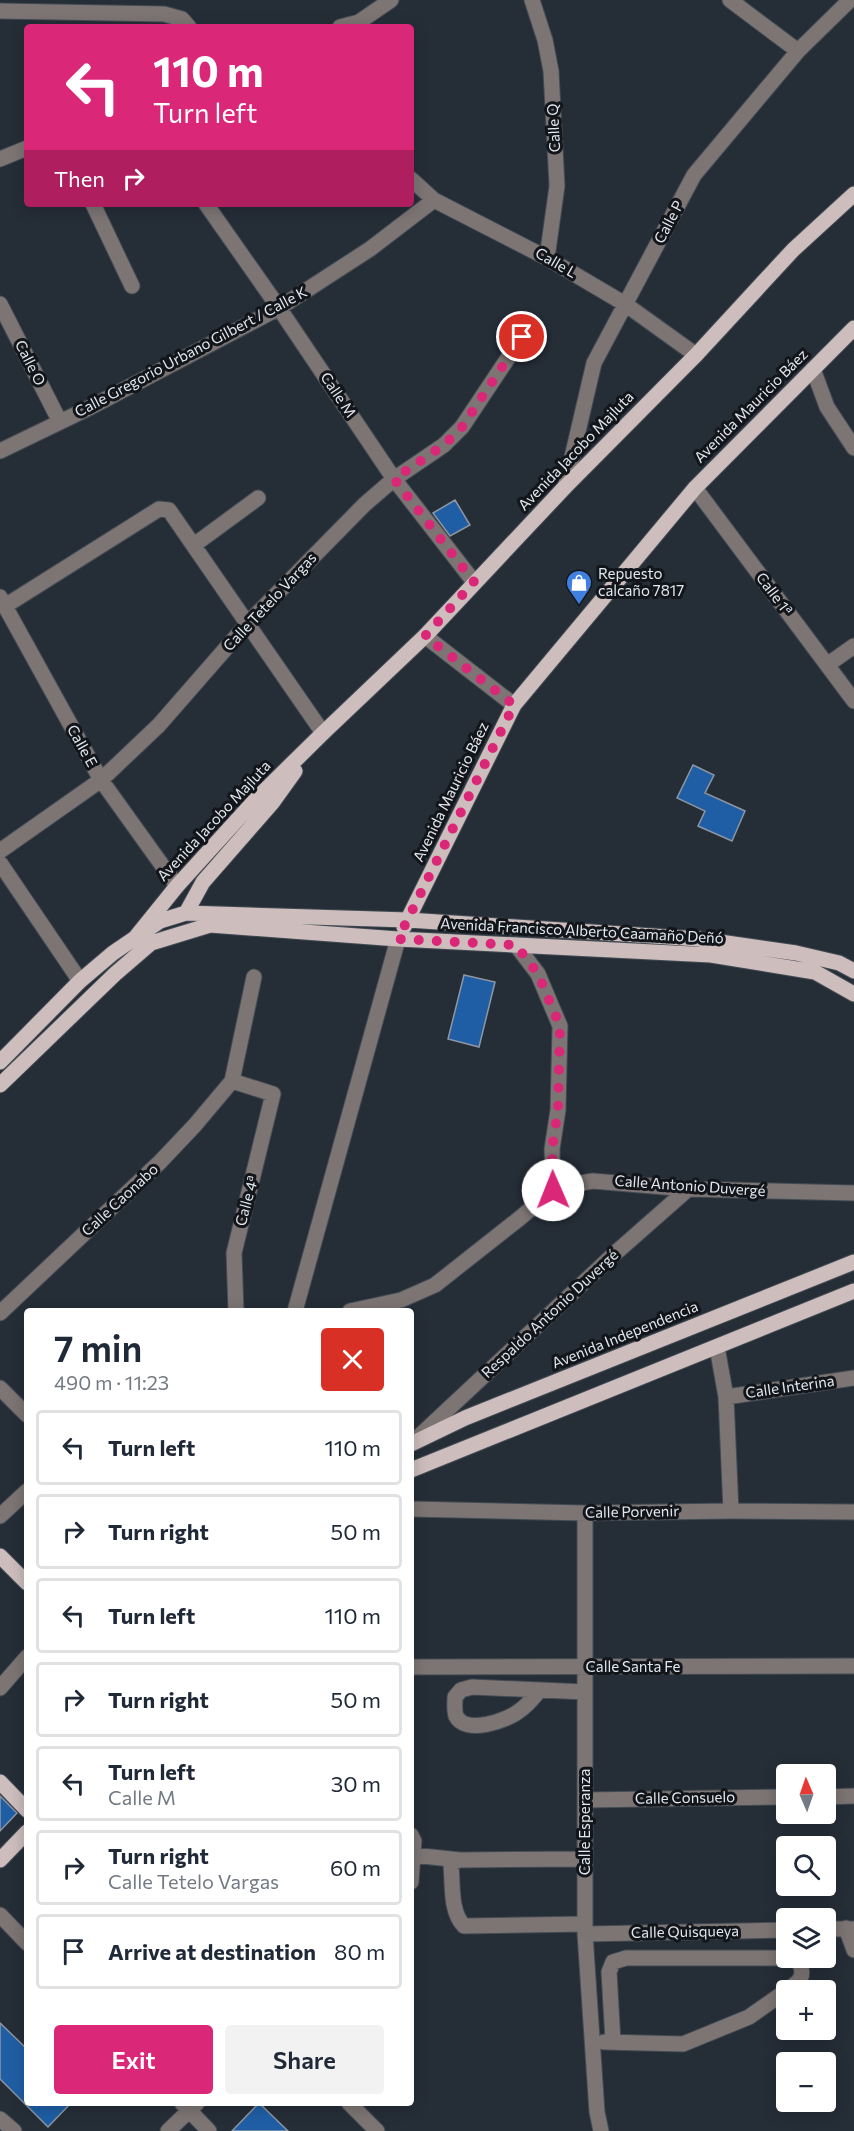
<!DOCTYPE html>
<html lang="en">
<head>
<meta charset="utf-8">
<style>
	body { margin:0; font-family:Commissioner,sans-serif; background:#f2f2f3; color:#1f2937; height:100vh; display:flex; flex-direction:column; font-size:22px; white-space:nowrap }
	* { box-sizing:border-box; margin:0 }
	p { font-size:20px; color:#747a83 }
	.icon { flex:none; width:33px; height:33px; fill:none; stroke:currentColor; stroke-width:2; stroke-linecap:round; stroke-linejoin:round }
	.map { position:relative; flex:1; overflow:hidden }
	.details { position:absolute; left:24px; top:1308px; width:390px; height:798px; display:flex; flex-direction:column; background:#fff; border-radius:6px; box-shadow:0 3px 15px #0003 }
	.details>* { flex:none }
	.top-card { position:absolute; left:24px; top:24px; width:390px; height:183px; border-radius:6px; box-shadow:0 3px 15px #0003; background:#db2777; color:#fff; overflow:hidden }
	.needle { width:39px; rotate:358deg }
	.buttons { position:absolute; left:776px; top:1764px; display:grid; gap:12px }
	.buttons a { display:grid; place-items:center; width:60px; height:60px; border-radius:6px; background:#fff; box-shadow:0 3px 15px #0003; font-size:30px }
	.pin { position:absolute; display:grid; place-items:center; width:51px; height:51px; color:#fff; margin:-26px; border:3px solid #fff; border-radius:50%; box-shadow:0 2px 6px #0007 }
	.me { position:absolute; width:66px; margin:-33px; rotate:359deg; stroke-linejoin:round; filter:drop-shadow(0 0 4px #0008) }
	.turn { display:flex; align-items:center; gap:21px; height:126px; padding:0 30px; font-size:27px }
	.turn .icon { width:78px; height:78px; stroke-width:2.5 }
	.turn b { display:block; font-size:42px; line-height:51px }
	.then { display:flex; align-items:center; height:57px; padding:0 30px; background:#0003; gap:12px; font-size:22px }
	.round { display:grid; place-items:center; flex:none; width:63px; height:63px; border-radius:6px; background:#f2f2f3 }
	.headline { display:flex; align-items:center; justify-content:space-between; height:102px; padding:0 30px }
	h1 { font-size:36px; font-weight:600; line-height:45px }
	.primary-button { display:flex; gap:12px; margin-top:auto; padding:12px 30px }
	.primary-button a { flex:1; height:69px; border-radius:6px; background:#db2777; color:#fff; font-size:24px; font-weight:600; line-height:69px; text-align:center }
	.primary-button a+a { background:#f2f2f3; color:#1f2937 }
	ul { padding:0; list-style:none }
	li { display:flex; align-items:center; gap:18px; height:75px; margin:0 12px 9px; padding:0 18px; border:3px solid #e0e1e3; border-radius:6px }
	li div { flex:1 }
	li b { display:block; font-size:22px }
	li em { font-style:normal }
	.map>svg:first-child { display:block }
	.building { fill:#1f5ea4; stroke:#8d96a2; stroke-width:1.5 }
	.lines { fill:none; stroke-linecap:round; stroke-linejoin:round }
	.minor-casing { stroke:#434b54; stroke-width:17 }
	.major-casing { stroke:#434b54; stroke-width:17 }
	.minor { stroke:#7c7574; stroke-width:15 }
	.major { stroke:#cdbdbd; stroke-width:15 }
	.route { stroke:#db2777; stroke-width:10; stroke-dasharray:0 18 }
	.labels { text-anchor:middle; stroke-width:6; stroke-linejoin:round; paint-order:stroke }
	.street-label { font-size:15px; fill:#e2e7ee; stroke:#121519 }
	.poi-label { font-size:15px; fill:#e2e7ee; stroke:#121519; text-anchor:start }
</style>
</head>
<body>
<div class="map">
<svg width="854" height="2131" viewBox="0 0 854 2131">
	<rect width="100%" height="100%" fill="#252d37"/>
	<!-- building -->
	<path class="building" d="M455,500l15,25 -20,11 -17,-23z
		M693,765l21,10 -9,18 40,18 -13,30 -34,-15 7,-15 -28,-13z
		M464,975l31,7 -16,65 -31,-8z
		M0,1796l17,17 -17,18z
		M0,2023l27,26v54h44l-23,24 -48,-48z
		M259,2103l29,28h-56z"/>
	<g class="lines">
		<defs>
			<path id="minor" d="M532,0l13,40 6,31 6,115 -10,72
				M730,0l68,51
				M0,11l164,3 18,5 7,8
				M340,27l19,-5 32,-22
				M0,159l27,-11
				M411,179l23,21 113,58 78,46 71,51
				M93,204l39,82
				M206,204l73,104 115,171 80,103
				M0,304l60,118
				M813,369l14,38 27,41
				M0,451l89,-43 190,-100 91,-59 64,-49
				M565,487l29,-124 100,-188 104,-124 52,-51
				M695,488l159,213
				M194,545l64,-47
				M0,597l101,183 76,106
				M5,606l154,-97 10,1 154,223
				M425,636l89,69
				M827,665l27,-19
				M0,851l101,-71 58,-55 89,-102 116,-118 30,-26 50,-34 18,-18 60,-90
				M0,863l80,118
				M516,945l22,29 22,52 -2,84 -6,39 1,41
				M232,1081l41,13 -39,159 2,58
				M232,1081l22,-104
				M295,1311l103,-372
				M350,1311l51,-11 34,-15 85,-67 33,-28 16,-5 24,-4 95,8 166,4
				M0,1313l160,-151 35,-37 37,-44
				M717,1347l9,50 5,114
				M0,1388l27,27
				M726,1397l128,-19
				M414,1441l198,-185 76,-67
				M411,1509l174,4 146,-2 123,1
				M585,1513v421l12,178 4,19
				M0,1516l27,-25
				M411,1667l443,-1
				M0,1688l27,-31
				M539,1691c-6,7 -12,15 -20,20 -12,10 -54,24 -63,5 -2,-5 -1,-14 -1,-19l6,-7 11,-3 113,5
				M825,1797l29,-1
				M585,1800l201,-3
				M411,1835l3,6 -3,41
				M413,1855l47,5
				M585,1859l-125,1 -6,2 -3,4c2,19 -1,46 13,60l121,-2
				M0,1915l27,28
				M846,1928l8,22
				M825,1929h29
				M585,1934l201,-4
				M613,2041l-4,-69 4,-10 13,-4h163l9,2c8,16 3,21 -11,30
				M604,2042l79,2 66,-27 37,-26
				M182,2103l27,28
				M349,2103l28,28
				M0,2119l14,12
				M168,2131l29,-28"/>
			<path id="major" d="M186,913l17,-31 69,-79 23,-32
				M404,927l110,-222 181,-217 159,-160
				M135,938l42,-52 80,-88 66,-65 102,-97 140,-149 131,-132 97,-105 61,-56
				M0,1062l80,-81 33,-28 47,-32 26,-8 222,7 291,19 97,14 43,10 15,8
				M0,1085l115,-111 36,-31 59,-18 188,14 313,16 104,17 39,22
				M411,1444l54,-26 389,-156
				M411,1470l443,-179
				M0,1556l27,27
				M0,1782l27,28
				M0,1860l27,-28"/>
		</defs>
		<!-- minor casing -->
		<use href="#minor" class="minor-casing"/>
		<!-- major casing -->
		<use href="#major" class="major-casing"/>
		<!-- minor -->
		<use href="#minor" class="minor"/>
		<!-- major -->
		<use href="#major" class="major"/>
	</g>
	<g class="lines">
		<!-- route -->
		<path class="route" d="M522,337l-60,90 -18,18 -50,34 80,103 -49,54 89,69 -116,234 118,6 22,29 22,52 -2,84 -6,39 1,41"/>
	</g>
	<!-- icons -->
	<defs>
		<symbol id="shop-pin" viewBox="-11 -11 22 30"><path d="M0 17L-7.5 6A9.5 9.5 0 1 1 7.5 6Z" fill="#3f7fe0" stroke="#121519"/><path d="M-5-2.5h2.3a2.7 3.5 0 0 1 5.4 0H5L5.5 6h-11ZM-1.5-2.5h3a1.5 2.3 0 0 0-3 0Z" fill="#fff"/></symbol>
	</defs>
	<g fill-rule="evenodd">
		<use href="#shop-pin" x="564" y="568" width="30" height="40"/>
	</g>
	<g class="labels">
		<!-- street labels -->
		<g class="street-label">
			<text transform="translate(554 128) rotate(-93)" y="5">Calle Q</text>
			<text transform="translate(669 222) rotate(-62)" y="5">Calle P</text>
			<text transform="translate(556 263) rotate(30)" y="5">Calle L</text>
			<text transform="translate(191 352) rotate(-28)" y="5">Calle Gregorio Urbano Gilbert / Calle K</text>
			<text transform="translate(30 363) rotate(63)" y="5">Calle O</text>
			<text transform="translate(338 395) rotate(56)" y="5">Calle M</text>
			<text transform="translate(751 406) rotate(-45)" y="5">Avenida Mauricio Báez</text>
			<text transform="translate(576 451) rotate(-46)" y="5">Avenida Jacobo Majluta</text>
			<text transform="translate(774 594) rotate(53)" y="5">Calle 1ª</text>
			<text transform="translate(270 602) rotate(-47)" y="5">Calle Tetelo Vargas</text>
			<text transform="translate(82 746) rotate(61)" y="5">Calle E</text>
			<text transform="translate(451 792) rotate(-64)" y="5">Avenida Mauricio Báez</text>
			<text transform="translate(214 821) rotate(-47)" y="5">Avenida Jacobo Majluta</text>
			<text transform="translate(582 931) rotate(3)" y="5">Avenida Francisco Alberto Caamaño Deñó</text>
			<text transform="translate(690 1186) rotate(4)" y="5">Calle Antonio Duvergé</text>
			<text transform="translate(120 1200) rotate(-43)" y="5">Calle Caonabo</text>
			<text transform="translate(247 1201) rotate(-75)" y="5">Calle 4ª</text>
			<text transform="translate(550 1314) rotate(-43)" y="5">Respaldo Antonio Duvergé</text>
			<text transform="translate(625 1335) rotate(-22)" y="5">Avenida Independencia</text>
			<text transform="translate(790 1387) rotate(-8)" y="5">Calle Interina</text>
			<text transform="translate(632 1512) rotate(-1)" y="5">Calle Porvenir</text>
			<text x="633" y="1672">Calle Santa Fe</text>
			<text transform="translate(685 1798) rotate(-1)" y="5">Calle Consuelo</text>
			<text transform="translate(585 1822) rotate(-90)" y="5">Calle Esperanza</text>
			<text transform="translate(685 1932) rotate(-1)" y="5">Calle Quisqueya</text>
		</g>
		<!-- poi labels -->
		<g class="poi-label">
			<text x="598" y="579">Repuesto<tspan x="598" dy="17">calcaño 7817</tspan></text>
		</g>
	</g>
</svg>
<div class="buttons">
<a><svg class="needle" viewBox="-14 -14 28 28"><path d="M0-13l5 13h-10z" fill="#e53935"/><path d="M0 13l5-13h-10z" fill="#747a83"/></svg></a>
<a><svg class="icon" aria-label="search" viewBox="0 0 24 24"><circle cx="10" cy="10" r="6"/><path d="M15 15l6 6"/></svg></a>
<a><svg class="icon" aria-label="layers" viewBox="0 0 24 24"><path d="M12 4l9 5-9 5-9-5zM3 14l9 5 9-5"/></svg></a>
<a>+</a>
<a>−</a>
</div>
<div class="pin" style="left:522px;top:337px;background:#d93025"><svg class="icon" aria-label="arrive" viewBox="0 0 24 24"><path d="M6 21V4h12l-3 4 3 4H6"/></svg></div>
<svg class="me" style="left:553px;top:1190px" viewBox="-20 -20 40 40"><circle r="19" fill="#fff"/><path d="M0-13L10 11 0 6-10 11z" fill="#db2777"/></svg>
<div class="top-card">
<div class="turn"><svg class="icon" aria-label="left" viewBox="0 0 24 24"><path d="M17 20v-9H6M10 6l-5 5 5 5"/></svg><div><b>110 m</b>Turn left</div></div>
<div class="then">Then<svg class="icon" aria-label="right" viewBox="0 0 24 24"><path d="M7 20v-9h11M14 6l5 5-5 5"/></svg></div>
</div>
<section class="details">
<div class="headline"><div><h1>7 min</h1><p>490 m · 11:23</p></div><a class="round" style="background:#d93025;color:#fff"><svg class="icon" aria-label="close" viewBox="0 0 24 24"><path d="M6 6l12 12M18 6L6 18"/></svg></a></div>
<ul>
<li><svg class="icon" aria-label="left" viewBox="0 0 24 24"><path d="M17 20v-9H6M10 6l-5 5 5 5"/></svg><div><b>Turn left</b></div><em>110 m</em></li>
<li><svg class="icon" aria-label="right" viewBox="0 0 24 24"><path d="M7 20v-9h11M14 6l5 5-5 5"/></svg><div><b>Turn right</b></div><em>50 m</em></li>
<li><svg class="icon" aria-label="left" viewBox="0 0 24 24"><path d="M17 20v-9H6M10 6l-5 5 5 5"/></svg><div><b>Turn left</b></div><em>110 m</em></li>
<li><svg class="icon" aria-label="right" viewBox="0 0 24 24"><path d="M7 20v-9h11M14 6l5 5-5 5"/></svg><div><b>Turn right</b></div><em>50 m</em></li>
<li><svg class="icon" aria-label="left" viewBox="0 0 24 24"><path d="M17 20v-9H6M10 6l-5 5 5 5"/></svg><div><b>Turn left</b><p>Calle M</p></div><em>30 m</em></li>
<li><svg class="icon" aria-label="right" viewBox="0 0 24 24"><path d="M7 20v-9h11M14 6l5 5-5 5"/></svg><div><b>Turn right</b><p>Calle Tetelo Vargas</p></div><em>60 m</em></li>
<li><svg class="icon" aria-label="arrive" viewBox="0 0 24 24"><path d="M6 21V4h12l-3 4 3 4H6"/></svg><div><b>Arrive at destination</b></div><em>80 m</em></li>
</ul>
<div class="primary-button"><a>Exit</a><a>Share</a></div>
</section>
</div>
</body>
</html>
